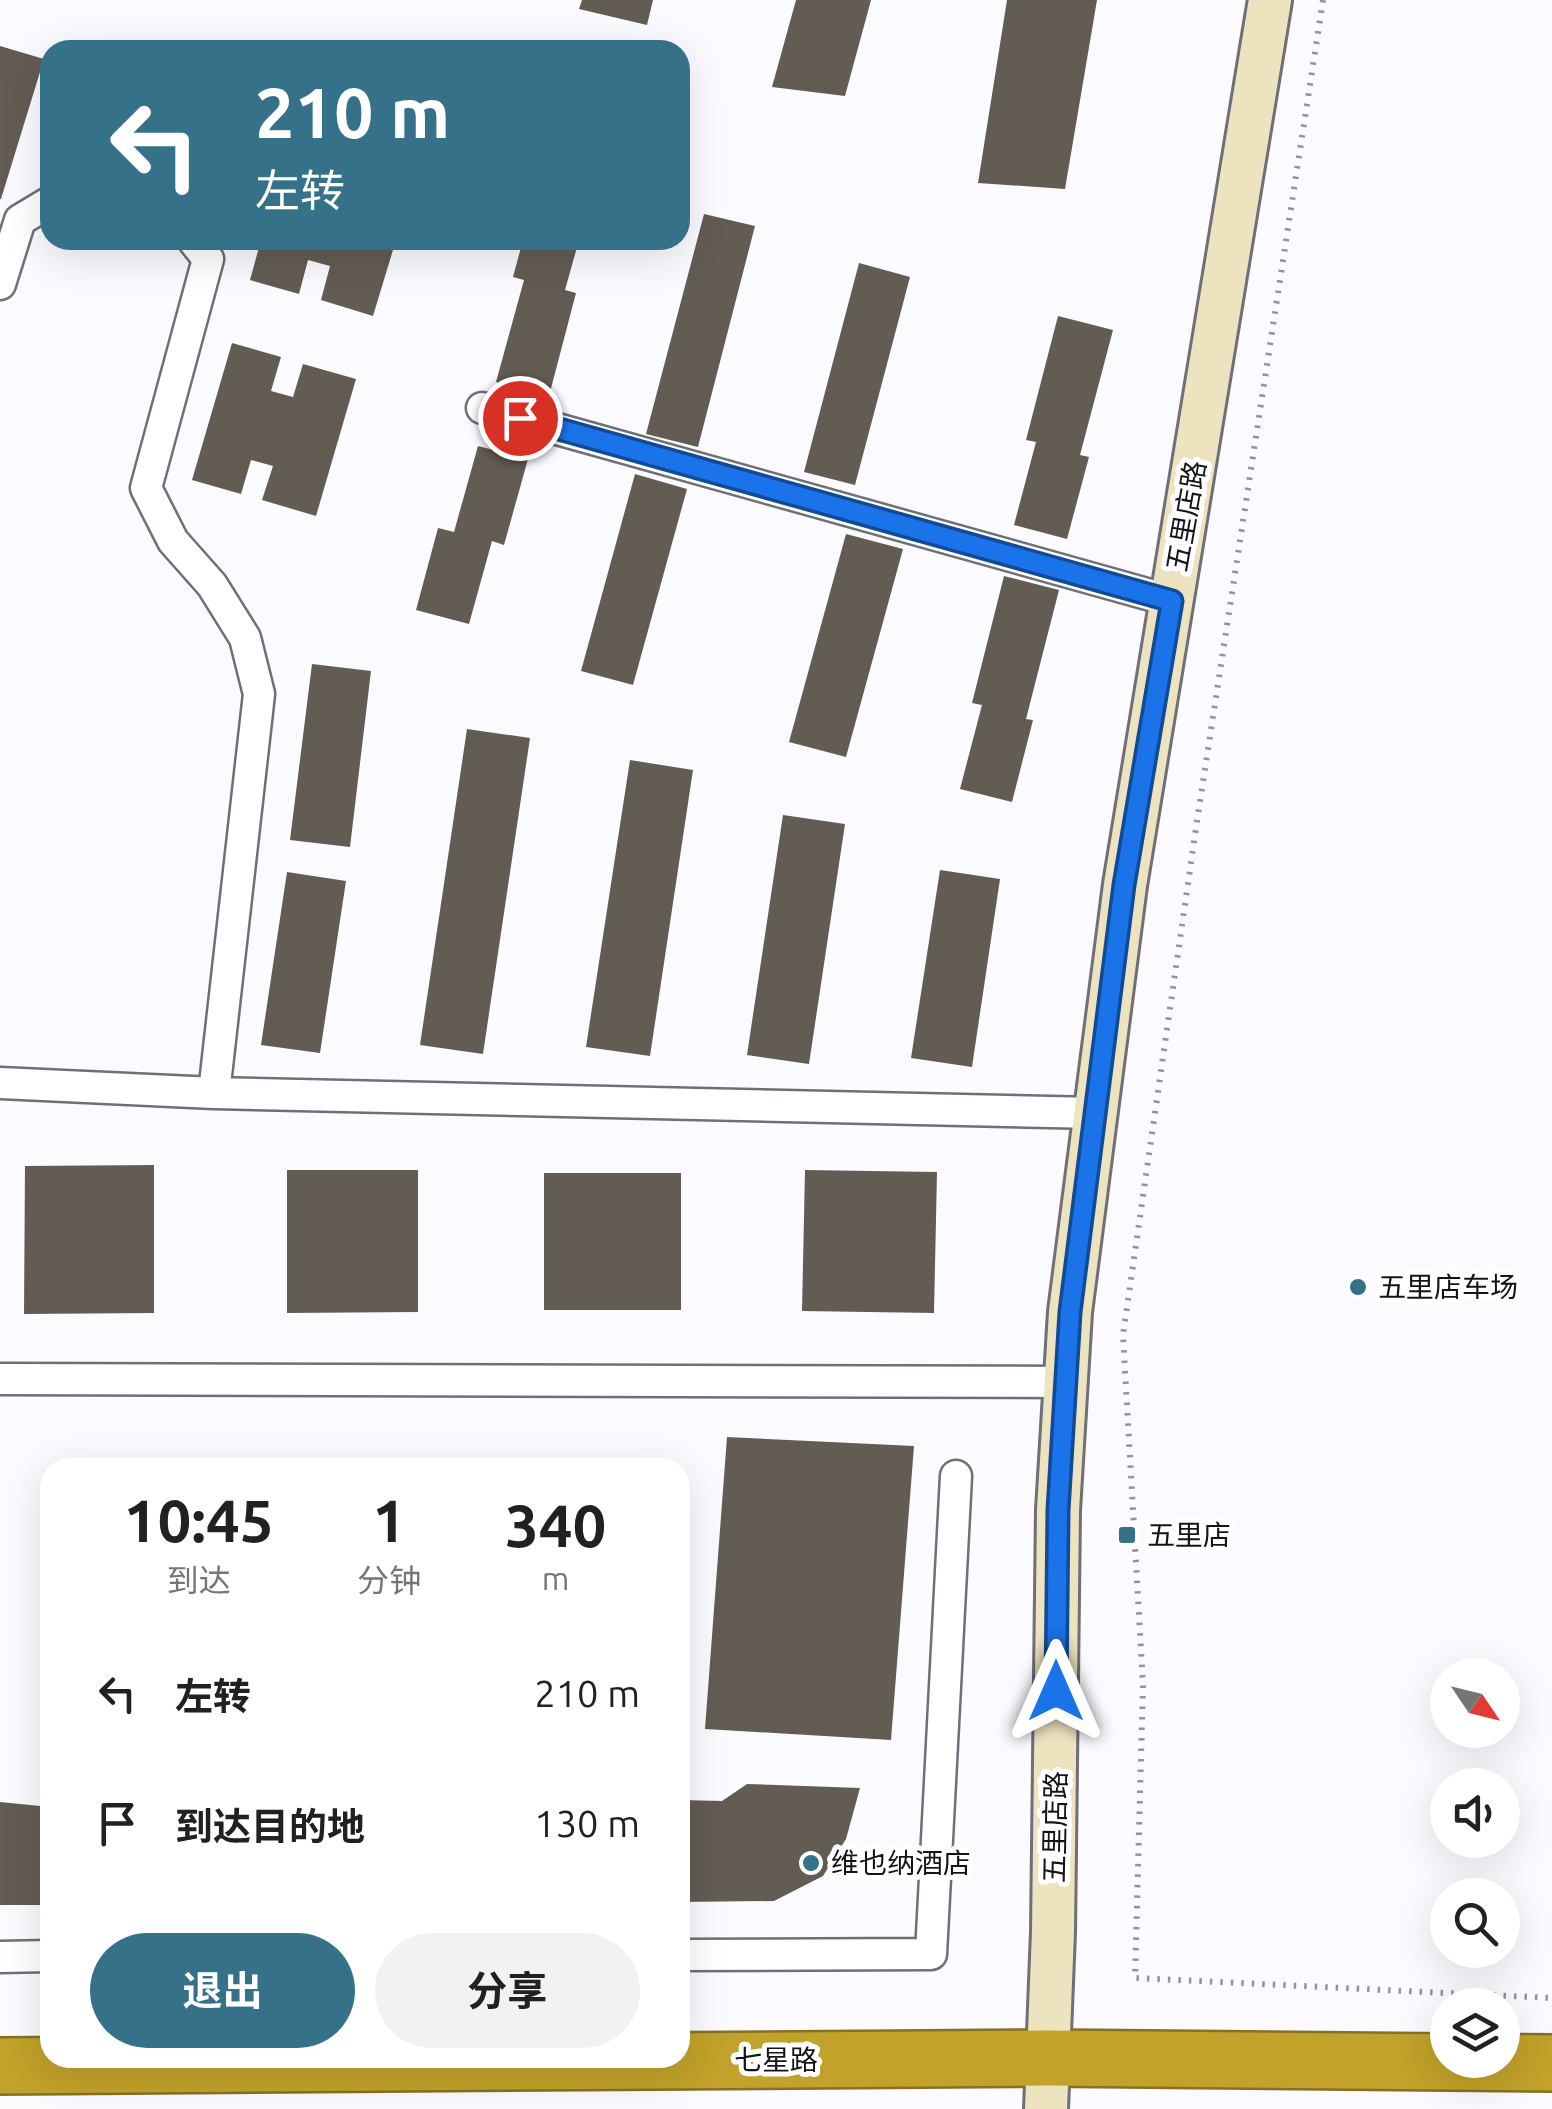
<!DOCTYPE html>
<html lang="zh">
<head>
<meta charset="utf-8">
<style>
	body { margin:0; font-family:Ubuntu,"Noto Sans SC",sans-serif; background:#f2f2f2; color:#202124; height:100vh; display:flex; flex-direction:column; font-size:38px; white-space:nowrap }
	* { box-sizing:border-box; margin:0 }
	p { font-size:32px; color:#757577 }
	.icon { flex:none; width:55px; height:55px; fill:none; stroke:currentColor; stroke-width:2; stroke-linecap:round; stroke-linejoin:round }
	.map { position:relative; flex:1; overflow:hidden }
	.sheet { position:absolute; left:40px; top:1458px; width:650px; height:610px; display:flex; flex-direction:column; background:#fff; border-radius:30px; box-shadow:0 10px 40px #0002 }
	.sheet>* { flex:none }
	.hud { position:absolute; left:40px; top:40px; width:650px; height:210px; border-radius:30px; box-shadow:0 10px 40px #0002; background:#357289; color:#fff; overflow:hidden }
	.needle { width:65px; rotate:125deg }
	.fabs { position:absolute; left:1430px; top:1658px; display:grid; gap:20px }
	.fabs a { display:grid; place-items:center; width:90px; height:90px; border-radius:50%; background:#fff; box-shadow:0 10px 40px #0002; font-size:50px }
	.pin { position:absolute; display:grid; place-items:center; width:85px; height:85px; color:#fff; margin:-42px; border:5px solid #fff; border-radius:50%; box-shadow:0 2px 10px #0007 }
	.me { position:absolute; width:110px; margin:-55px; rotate:0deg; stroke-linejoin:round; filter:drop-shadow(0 0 8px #0008) }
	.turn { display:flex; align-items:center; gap:35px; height:210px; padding:0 50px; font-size:45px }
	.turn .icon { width:130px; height:130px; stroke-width:2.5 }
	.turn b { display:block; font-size:70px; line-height:85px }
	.eta { display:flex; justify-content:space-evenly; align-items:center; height:170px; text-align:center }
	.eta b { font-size:60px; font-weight:700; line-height:70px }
	.action { display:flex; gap:20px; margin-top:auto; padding:20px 50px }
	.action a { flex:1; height:115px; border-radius:60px; background:#357289; color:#fff; font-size:40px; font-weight:700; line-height:115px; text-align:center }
	.action a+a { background:#f2f2f2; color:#202124 }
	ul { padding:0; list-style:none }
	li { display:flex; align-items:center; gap:30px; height:130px; padding:0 50px }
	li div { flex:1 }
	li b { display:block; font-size:38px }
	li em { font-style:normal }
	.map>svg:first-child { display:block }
	.building { fill:#635c53 }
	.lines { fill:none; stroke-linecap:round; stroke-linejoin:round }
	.street-casing { stroke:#6d6f79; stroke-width:35 }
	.secondary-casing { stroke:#6d6f79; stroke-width:48 }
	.highway-casing { stroke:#857024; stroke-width:60 }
	.path { stroke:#939398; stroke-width:6; stroke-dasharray:2.5 8; stroke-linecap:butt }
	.street { stroke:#fff; stroke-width:30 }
	.secondary { stroke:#ede3bf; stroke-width:42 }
	.highway { stroke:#c2a22a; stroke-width:55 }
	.route-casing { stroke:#114b97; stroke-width:25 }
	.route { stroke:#1a73e8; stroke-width:18 }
	.poi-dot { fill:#357289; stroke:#fff; stroke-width:4 }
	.labels { text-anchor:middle; stroke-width:10; stroke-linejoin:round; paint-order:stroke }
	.street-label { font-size:28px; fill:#141418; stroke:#fff }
	.poi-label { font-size:28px; fill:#141418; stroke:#fff; text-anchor:start }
</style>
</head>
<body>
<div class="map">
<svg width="1552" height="2109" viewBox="0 0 1552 2109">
	<rect width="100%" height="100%" fill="#fafaff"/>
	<!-- building -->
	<path class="building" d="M582,0h71l-6,25 -68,-16z
		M796,0h75l-26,96 -73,-9z
		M1007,0h90l-32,189 -87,-6z
		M0,46l44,13 -43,140h-1z
		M704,214l51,12 -57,221 -52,-13z
		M261,240h135l-23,76 -52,-16 9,-34 -22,-6 -9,34 -49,-14z
		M523,240h56l-14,50 11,3 -27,103 -53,-14 28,-102 -11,-3z
		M859,263l51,14 -55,208 -51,-13z
		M1058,316l55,14 -33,125 9,2 -22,82 -53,-14 22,-83 -10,-2z
		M232,343l49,14 -10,34 22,6 10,-33 53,15 -40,137 -54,-16 11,-34 -22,-6 -10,34 -49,-14z
		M478,446l50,13 -24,86 -12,-4 -23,83 -53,-14 22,-82 16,4z
		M635,474l52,15 -54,196 -52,-14z
		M846,534l57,15 -57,208 -57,-15z
		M1004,576l55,14 -33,129 7,1 -21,82 -52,-13 22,-84 -10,-2z
		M312,664l59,7 -21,176 -60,-7z
		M467,729l63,9 -47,316 -63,-9z
		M630,760l63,10 -43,286 -64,-9z
		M783,815l62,9 -36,240 -62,-9z
		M940,870l60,9 -28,188 -61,-9z
		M287,872l59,9 -26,172 -59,-8z
		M154,1165v148l-130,1 1,-148z
		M287,1170h131v142l-131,1z
		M805,1170l132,2 -3,141 -132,-2z
		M544,1173h137v137h-137z
		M727,1437l187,9 -23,294 -186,-11z
		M747,1784l113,4 -14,51 -23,37 -49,25 -94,1v-102l42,1z
		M0,1802l50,5v98h-50z"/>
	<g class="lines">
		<defs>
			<path id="street" d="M193,240l15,19 -62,229 27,53 39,44 33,53 14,56 -45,399
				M0,284l20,-64 30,-18
				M482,408l690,193
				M0,1083l214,10 881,20
				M0,1379l1066,3
				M680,1955l251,-1 25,-478
				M0,1957l50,-1"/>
			<path id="secondary" d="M1046,2109l7,-177 5,-422 12,-198 55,-427 145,-885"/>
			<path id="highway" d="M0,2066l1048,-8 504,5"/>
		</defs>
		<!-- street casing -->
		<use href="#street" class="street-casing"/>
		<!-- secondary casing -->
		<use href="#secondary" class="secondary-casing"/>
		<!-- highway casing -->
		<use href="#highway" class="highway-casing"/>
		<!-- path -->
		<path class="path" d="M1323,0l-126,821 -74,514 20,350 -8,293 417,20"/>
		<!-- street -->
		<use href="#street" class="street"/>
		<!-- secondary -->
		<use href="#secondary" class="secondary"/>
		<!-- highway -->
		<use href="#highway" class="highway"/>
	</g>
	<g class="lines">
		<defs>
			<path id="route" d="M520,418l652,183 -48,284 -54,427 -12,198 -2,181"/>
		</defs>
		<!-- route casing -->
		<use href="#route" class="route-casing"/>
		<!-- route -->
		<use href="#route" class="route"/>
	</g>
	<!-- markers -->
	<g class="poi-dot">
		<circle cx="1358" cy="1287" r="10"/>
		<rect x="1117" y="1525" width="20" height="20" rx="5"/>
		<circle cx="811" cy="1863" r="10"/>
	</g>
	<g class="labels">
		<!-- street labels -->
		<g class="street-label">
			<text transform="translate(1186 516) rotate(-80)" y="10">五里店路</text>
			<text transform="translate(1055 1827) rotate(-89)" y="10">五里店路</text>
			<text x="776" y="2070">七星路</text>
		</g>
		<!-- poi labels -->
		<g class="poi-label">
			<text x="1378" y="1297">五里店车场</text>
			<text x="1147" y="1545">五里店</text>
			<text x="831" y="1873">维也纳酒店</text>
		</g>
	</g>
</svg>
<div class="fabs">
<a><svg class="needle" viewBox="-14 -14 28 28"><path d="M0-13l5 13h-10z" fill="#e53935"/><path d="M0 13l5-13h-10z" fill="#757577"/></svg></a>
<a><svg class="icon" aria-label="sound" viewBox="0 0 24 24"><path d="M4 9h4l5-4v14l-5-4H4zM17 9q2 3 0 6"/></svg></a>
<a><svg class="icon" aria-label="search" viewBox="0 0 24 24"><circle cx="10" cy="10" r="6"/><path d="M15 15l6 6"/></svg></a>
<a><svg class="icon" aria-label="layers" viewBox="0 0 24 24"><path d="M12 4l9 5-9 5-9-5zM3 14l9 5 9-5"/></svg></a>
</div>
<div class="pin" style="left:520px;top:418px;background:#d93025"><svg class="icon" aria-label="arrive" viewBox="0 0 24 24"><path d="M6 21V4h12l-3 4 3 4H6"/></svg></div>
<svg class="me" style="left:1056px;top:1691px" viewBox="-20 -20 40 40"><path d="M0-17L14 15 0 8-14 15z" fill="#1a73e8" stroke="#fff" stroke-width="4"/></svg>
<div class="hud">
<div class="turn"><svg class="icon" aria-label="left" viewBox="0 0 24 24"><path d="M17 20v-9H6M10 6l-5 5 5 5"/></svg><div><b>210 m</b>左转</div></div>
</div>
<section class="sheet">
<div class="eta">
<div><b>10:45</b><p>到达</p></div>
<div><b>1</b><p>分钟</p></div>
<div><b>340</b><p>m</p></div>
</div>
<ul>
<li><svg class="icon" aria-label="left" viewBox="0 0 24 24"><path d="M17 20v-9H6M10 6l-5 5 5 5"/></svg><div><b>左转</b></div><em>210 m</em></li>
<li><svg class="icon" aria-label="arrive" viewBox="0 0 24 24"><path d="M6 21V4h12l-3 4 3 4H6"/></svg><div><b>到达目的地</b></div><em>130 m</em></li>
</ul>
<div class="action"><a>退出</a><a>分享</a></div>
</section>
</div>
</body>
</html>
